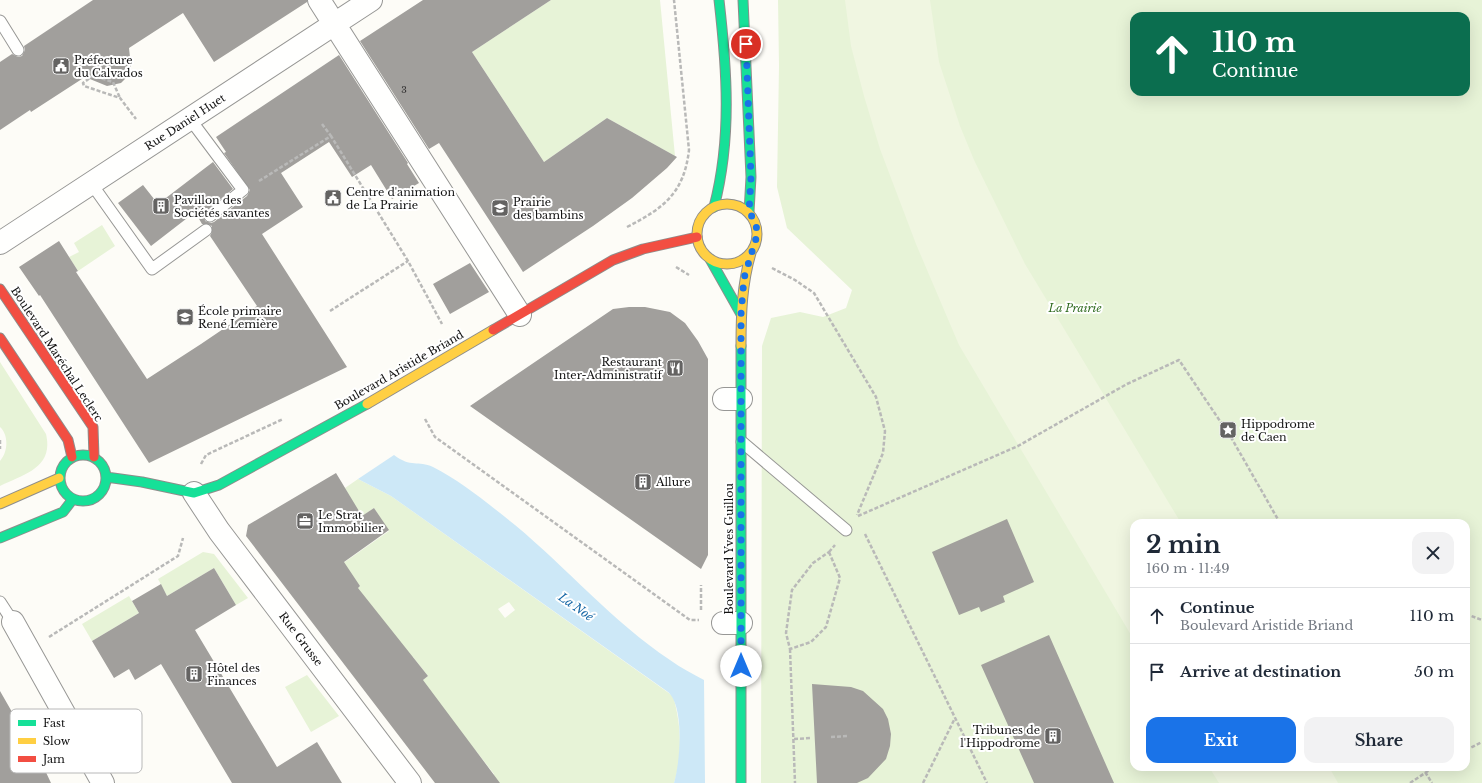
<!DOCTYPE html>
<html lang="en">
<head>
<meta charset="utf-8">
<style>
	body { margin:0; font-family:"Libre Baskerville",serif; background:#f2f2f3; color:#1f2937; height:100vh; display:flex; flex-direction:column; font-size:15px; white-space:nowrap }
	* { box-sizing:border-box; margin:0 }
	p { font-size:13px; color:#747a83 }
	.icon { flex:none; width:22px; height:22px; fill:none; stroke:currentColor; stroke-width:2; stroke-linecap:round; stroke-linejoin:round }
	.map { position:relative; flex:1; overflow:hidden }
	.drawer { position:absolute; left:1130px; top:519px; width:340px; height:252px; display:flex; flex-direction:column; background:#fff; border-radius:12px; box-shadow:0 4px 16px #0002 }
	.drawer>* { flex:none }
	.top-card { position:absolute; left:1130px; top:12px; width:340px; height:84px; border-radius:12px; box-shadow:0 4px 16px #0002; background:#0b6e4f; color:#fff; overflow:hidden }
	.pin { position:absolute; display:grid; place-items:center; width:34px; height:34px; color:#fff; margin:-17px; border:2px solid #fff; border-radius:50%; box-shadow:0 1px 4px #0007 }
	.me { position:absolute; width:44px; margin:-22px; rotate:0deg; stroke-linejoin:round; filter:drop-shadow(0 0 3px #0008) }
	.turn { display:flex; align-items:center; gap:14px; height:84px; padding:0 16px; font-size:18px }
	.turn .icon { width:52px; height:52px; stroke-width:2.5 }
	.turn b { display:block; font-size:28px; line-height:34px }
	.round { display:grid; place-items:center; flex:none; width:42px; height:42px; border-radius:12px; background:#f2f2f3 }
	.summary { display:flex; align-items:center; justify-content:space-between; height:68px; padding:0 16px }
	h1 { font-size:24px; font-weight:800; line-height:30px }
	.action { display:flex; gap:8px; margin-top:auto; padding:8px 16px }
	.action a { flex:1; height:46px; border-radius:12px; background:#1a73e8; color:#fff; font-size:16px; font-weight:800; line-height:46px; text-align:center }
	.action a+a { background:#f2f2f3; color:#1f2937 }
	ul { padding:0; list-style:none }
	li { display:flex; align-items:center; gap:12px; height:56px; padding:0 16px; border-top:1px solid #e0e1e3 }
	li div { flex:1 }
	li b { display:block; font-size:15px }
	li em { font-style:normal }
	.map>svg:first-child { display:block }
	.green { fill:#e7f3d7; fill-rule:evenodd }
	.pitch { fill:#f0f6e1 }
	.water { fill:#cde8f7 }
	.building { fill:#a19f9c }
	.lines { fill:none; stroke-linecap:round; stroke-linejoin:round }
	.lane-casing { stroke:#979795; stroke-width:13 }
	.street-casing { stroke:#979795; stroke-width:24 }
	.fast-casing { stroke:#8e8d8b; stroke-width:11 }
	.slow-casing { stroke:#8e8d8b; stroke-width:11 }
	.jam-casing { stroke:#8e8d8b; stroke-width:11 }
	.path { stroke:#b9b9b8; stroke-width:2.5; stroke-dasharray:4 2; stroke-linecap:butt }
	.lane { stroke:#fffffe; stroke-width:11 }
	.street { stroke:#fffffe; stroke-width:22 }
	.fast { stroke:#16e098; stroke-width:9 }
	.slow { stroke:#ffcf43; stroke-width:9 }
	.jam { stroke:#f24e42; stroke-width:9 }
	.route { stroke:#1a73e8; stroke-width:7; stroke-dasharray:0 12.6 }
	.labels { text-anchor:middle; stroke-width:4; stroke-linejoin:round; paint-order:stroke }
	.number-label { font-size:9px; fill:#353434 }
	.poi-label { font-size:11px; fill:#111; stroke:#fff; text-anchor:start }
	.street-label { font-size:11px; fill:#111; stroke:#fff }
	.park-label { font-size:11px; font-style:italic; fill:#2f6b1f; stroke:#fff }
	.water-label { font-size:12px; font-style:italic; fill:#1768a6; stroke:#fff }
	.key { fill:#fff; stroke:#b8b8b8; stroke-width:1 }
	.key-label { font-size:11px; fill:#111 }
</style>
</head>
<body>
<div class="map">
<svg width="1482" height="783" viewBox="0 0 1482 783">
	<rect width="100%" height="100%" fill="#fdfcf7"/>
	<!-- green -->
	<path class="green" d="M551,0h109l15,156 -68,-38 -63,44 -72,-110z
		M778,0h704v783h-721l1,-437 9,-28 29,-6 23,5 23,-9 6,-18 -65,-62 -10,-41 2,-121zM1134,16h332v76h-332zM1134,523h332v244h-332z
		M102,225l13,21 -37,25 -9,-14 10,-5 -5,-9z
		M0,362l46,72c8,34 -22,40 -46,52v-25c8,-9 9,-26 0,-34z
		M358,479l33,17 282,200c8,27 10,60 1,87h-184l4,-9 -18,-23 -60,-65 12,-10 -15,-19 -16,12 -43,-78 6,-5 -21,-20 50,-35 -15,-23 -13,9 -16,-29zM509,602l6,8 -10,8 -7,-9z
		M203,552l11,2 34,44 -12,7 -22,-37 -47,28 -9,-17z
		M129,596l10,17 -47,28 -10,-17z
		M307,675l32,41 -28,16 -26,-45z"/>
	<!-- pitch -->
	<path class="pitch" d="M845,0h85l9,62 21,64 14,34 51,104 156,259h-47v117l-175,-295 -43,-101 -36,-95 -16,-53 -13,-50z
		M1209,767h120l9,16h-119z"/>
	<!-- water -->
	<path class="water" d="M394,455c17,13 24,5 39,12 28,14 58,39 82,58 53,44 98,97 155,135 11,8 23,14 34,20l1,103h-31c6,-20 11,-76 -6,-91l-277,-196 -33,-17z"/>
	<!-- building -->
	<path class="building" d="M93,0h214v2l-93,60 -31,-49 -54,35 2,19 -2,8 -8,8 -14,3 -22,-9 -54,35 -1,-2 -30,20v-68l12,-8 6,3 4,-1 3,-6 -1,-4z
		M423,0h128l-79,52 72,110 63,-44 70,39 -10,11 -35,30 -39,28 -70,46 -84,-129 -10,6 -69,-108z
		M339,55l69,108 -1,1 12,19 -27,16 -21,-34 -19,12 -23,-35 -48,31 22,34 -41,27 85,133 -198,96 -109,-168 -1,1 -20,-29 40,-26 19,30 -2,1 71,107 54,-35 56,-38 -47,-70 2,-4v-6l-4,-2h-6l-7,-12 -44,34 -33,-43 25,-18 15,19 55,-42 20,27 -29,24 1,8 6,2 3,-1 33,-26 3,-6 -26,-37 2,-1 -10,-15z
		M470,263l19,29 -39,22 -17,-30z
		M629,307h16l25,5 15,11 13,18 10,18v196l-7,14 -231,-163 143,-97z
		M336,473l26,43 12,-8 15,22 -45,32 16,24 -2,2 70,88 -5,4 77,103h-65l-189,-247 2,-11z
		M1007,519l27,63 -31,14 2,6 -24,10 -2,-5 -20,8 -27,-63z
		M214,568l22,37 -41,25 82,137 40,-25 25,41h-110l-71,-119 -26,16 -6,-11 -15,9 -22,-37 47,-28 -7,-12 29,-17 6,12z
		M1049,635l65,148h-80l-53,-118z
		M812,684l39,3 12,4 20,18 5,10 3,15 -1,12 -4,13 -18,19 -11,5h-40z
		M0,691l43,75 8,17h-51z"/>
	<g class="lines">
		<defs>
			<path id="lane" d="M0,21l18,29
				M190,119l53,71 -33,26
				M91,183l61,86 54,-39
				M742,442l104,88
				M0,602l13,20"/>
			<path id="street" d="M319,0l201,315
				M0,243l371,-243
				M724,399h17
				M194,493l25,38 191,252
				M13,622l90,161
				M723,623h18"/>
			<path id="fast" d="M743,0l8,177 -2,35
				M714,207c18,-69 13,-137 5,-207
				M710,259l31,55
				M741,346v437
				M60 478a23 23 0 1 1 46 0a23 23 0 1 1-46 0Z
				M106,477l36,5 52,11 25,-8 148,-81
				M0,538l63,-26 10,-13"/>
			<path id="slow" d="M697 234a30 30 0 1 1 60 0a30 30 0 1 1-60 0Z
				M741,346c0,-32 1,-62 10,-93
				M367,404l126,-74
				M0,504l59,-26"/>
			<path id="jam" d="M0,289l93,138 1,30
				M493,330l120,-70 30,-11 54,-12
				M0,338l68,102 4,17"/>
		</defs>
		<!-- lane casing -->
		<use href="#lane" class="lane-casing"/>
		<!-- street casing -->
		<use href="#street" class="street-casing"/>
		<!-- fast casing -->
		<use href="#fast" class="fast-casing"/>
		<!-- slow casing -->
		<use href="#slow" class="slow-casing"/>
		<!-- jam casing -->
		<use href="#jam" class="jam-casing"/>
		<!-- path -->
		<path class="path" d="M92,72l5,5 16,5 7,16
			M94,75l-11,8 1,3 36,12 16,21
			M322,124l9,12
			M259,181l72,-45 77,125 34,63
			M627,227c37,-19 57,-34 62,-77l-15,-150
			M676,267l13,8
			M772,268l23,12 19,13 62,104 9,34 -2,22 -26,62
			M330,311l78,-50
			M425,419l10,18 255,183h9
			M0,440v9
			M201,464l5,-9 77,-36
			M858,516l160,-70 109,-62 52,-24 53,79 48,84
			M865,534l122,249
			M829,552l6,-7
			M829,552l11,26 -14,49 -15,15 -21,7 -4,-16 6,-43 21,-27z
			M701,610v-25
			M1466,614l16,6
			M49,637l129,-81 5,-18
			M790,649l5,134
			M831,737l18,-1
			M794,739l18,-1
			M1466,750l16,-8
			M1422,767l10,16
			M923,783l32,-65
			M1410,783l24,-16"/>
		<!-- lane -->
		<use href="#lane" class="lane"/>
		<!-- street -->
		<use href="#street" class="street"/>
		<!-- fast -->
		<use href="#fast" class="fast"/>
		<!-- slow -->
		<use href="#slow" class="slow"/>
		<!-- jam -->
		<use href="#jam" class="jam"/>
	</g>
	<g class="lines">
		<!-- route -->
		<path class="route" d="M741,666v-352l3,-36 14,-46 -5,-14 -4,-6 2,-35 -5,-133"/>
	</g>
	<!-- icons -->
	<defs>
		<symbol id="civic-square" viewBox="-11 -11 22 22"><rect x="-9" y="-9" width="18" height="18" rx="4" fill="#646362" stroke="#fff"/><path d="M-.6-6.5H3V-4.5H.6V-3L4-1V1h2V6H-6V1h2V-1L-.6-3ZM-1.2 2.5V6h2.4V2.5Z" fill="#fff"/></symbol>
		<symbol id="building-square" viewBox="-11 -11 22 22"><rect x="-9" y="-9" width="18" height="18" rx="4" fill="#646362" stroke="#fff"/><path d="M-4-6H4V6H1V3H-1V6H-4ZM-2.5-4.3h1.7v1.8h-1.7ZM.8-4.3h1.7v1.8H.8ZM-2.5-1h1.7V.8h-1.7ZM.8-1h1.7V.8H.8Z" fill="#fff"/></symbol>
		<symbol id="school-square" viewBox="-11 -11 22 22"><rect x="-9" y="-9" width="18" height="18" rx="4" fill="#646362" stroke="#fff"/><path d="M0-5L7-2L0 1L-7-2ZM-4 1L0 2.5L4 1V4Q0 6-4 4Z" fill="#fff"/></symbol>
		<symbol id="restaurant-square" viewBox="-11 -11 22 22"><rect x="-9" y="-9" width="18" height="18" rx="4" fill="#646362" stroke="#fff"/><path d="M-5-6h1v4h1v-4h1v4h1v-4h1v5L-1.5 .5V6h-2V.5L-5-1ZM5-6V6H3V1.5H1.5Q1.5-4 5-6Z" fill="#fff"/></symbol>
		<symbol id="sight-square" viewBox="-11 -11 22 22"><rect x="-9" y="-9" width="18" height="18" rx="4" fill="#646362" stroke="#fff"/><path d="M0-6L1.8-2.2L6-1.7L2.9 1.2L3.7 5.4L0 3.3L-3.7 5.4L-2.9 1.2L-6-1.7L-1.8-2.2Z" fill="#fff"/></symbol>
		<symbol id="office-square" viewBox="-11 -11 22 22"><rect x="-9" y="-9" width="18" height="18" rx="4" fill="#646362" stroke="#fff"/><path d="M-6-3h4V-5.5h4V-3h4V5H-6ZM-1-4.5V-3h2v-1.5ZM-6 0V1H6V0Z" fill="#fff"/></symbol>
	</defs>
	<g fill-rule="evenodd">
		<use href="#civic-square" x="51" y="56" width="20" height="20"/>
		<use href="#civic-square" x="323" y="188" width="20" height="20"/>
		<use href="#building-square" x="151" y="196" width="20" height="20"/>
		<use href="#school-square" x="490" y="198" width="20" height="20"/>
		<use href="#school-square" x="175" y="307" width="20" height="20"/>
		<use href="#restaurant-square" x="665" y="358" width="20" height="20"/>
		<use href="#sight-square" x="1218" y="420" width="20" height="20"/>
		<use href="#building-square" x="633" y="472" width="20" height="20"/>
		<use href="#office-square" x="295" y="511" width="20" height="20"/>
		<use href="#building-square" x="184" y="664" width="20" height="20"/>
		<use href="#building-square" x="1043" y="726" width="20" height="20"/>
	</g>
	<g class="labels">
		<!-- number labels -->
		<g class="number-label">
			<text x="404" y="93">3</text>
		</g>
		<!-- poi labels -->
		<g class="poi-label">
			<text x="74" y="64">Préfecture<tspan x="74" dy="13">du Calvados</tspan></text>
			<text x="346" y="196">Centre d'animation<tspan x="346" dy="13">de La Prairie</tspan></text>
			<text x="174" y="204">Pavillon des<tspan x="174" dy="13">Sociétés savantes</tspan></text>
			<text x="513" y="206">Prairie<tspan x="513" dy="13">des bambins</tspan></text>
			<text x="198" y="315">École primaire<tspan x="198" dy="13">René Lemière</tspan></text>
			<text x="662" y="366" text-anchor="end">Restaurant<tspan x="662" dy="13">Inter-Administratif</tspan></text>
			<text x="1241" y="428">Hippodrome<tspan x="1241" dy="13">de Caen</tspan></text>
			<text x="656" y="486">Allure</text>
			<text x="318" y="519">Le Strat<tspan x="318" dy="13">Immobilier</tspan></text>
			<text x="207" y="672">Hôtel des<tspan x="207" dy="13">Finances</tspan></text>
			<text x="1040" y="734" text-anchor="end">Tribunes de<tspan x="1040" dy="13">l'Hippodrome</tspan></text>
		</g>
		<!-- street labels -->
		<g class="street-label">
			<text transform="translate(185 122) rotate(-33)" y="4">Rue Daniel Huet</text>
			<text transform="translate(57 354) rotate(57)" y="4">Boulevard Maréchal Leclerc</text>
			<text transform="translate(399 370) rotate(-30)" y="4">Boulevard Aristide Briand</text>
			<text transform="translate(729 549) rotate(-90)" y="4">Boulevard Yves Guillou</text>
			<text transform="translate(301 639) rotate(53)" y="4">Rue Grusse</text>
		</g>
		<!-- park labels -->
		<g class="park-label">
			<text x="1075" y="312">La Prairie</text>
		</g>
		<!-- water labels -->
		<g class="water-label">
			<text transform="translate(576 607) rotate(35)" y="4">La Noé</text>
		</g>
	</g>
	<!-- legend -->
	<rect x="10" y="709" width="132" height="64" rx="6" class="key"/>
	<rect x="18" y="720" width="18" height="6" fill="#16e098"/>
	<rect x="18" y="738" width="18" height="6" fill="#ffcf43"/>
	<rect x="18" y="756" width="18" height="6" fill="#f24e42"/>
	<g class="key-label">
		<text x="43" y="727">Fast</text>
		<text x="43" y="745">Slow</text>
		<text x="43" y="763">Jam</text>
	</g>
</svg>
<div class="pin" style="left:746px;top:44px;background:#d93025"><svg class="icon" aria-label="arrive" viewBox="0 0 24 24"><path d="M6 21V4h12l-3 4 3 4H6"/></svg></div>
<svg class="me" style="left:741px;top:666px" viewBox="-20 -20 40 40"><circle r="19" fill="#fff"/><path d="M0-13L10 11 0 6-10 11z" fill="#1a73e8"/></svg>
<div class="top-card">
<div class="turn"><svg class="icon" aria-label="ahead" viewBox="0 0 24 24"><path d="M12 20V5M6 11l6-6 6 6"/></svg><div><b>110 m</b>Continue</div></div>
</div>
<section class="drawer">
<div class="summary"><div><h1>2 min</h1><p>160 m · 11:49</p></div><a class="round"><svg class="icon" aria-label="close" viewBox="0 0 24 24"><path d="M6 6l12 12M18 6L6 18"/></svg></a></div>
<ul>
<li><svg class="icon" aria-label="ahead" viewBox="0 0 24 24"><path d="M12 20V5M6 11l6-6 6 6"/></svg><div><b>Continue</b><p>Boulevard Aristide Briand</p></div><em>110 m</em></li>
<li><svg class="icon" aria-label="arrive" viewBox="0 0 24 24"><path d="M6 21V4h12l-3 4 3 4H6"/></svg><div><b>Arrive at destination</b></div><em>50 m</em></li>
</ul>
<div class="action"><a>Exit</a><a>Share</a></div>
</section>
</div>
</body>
</html>
